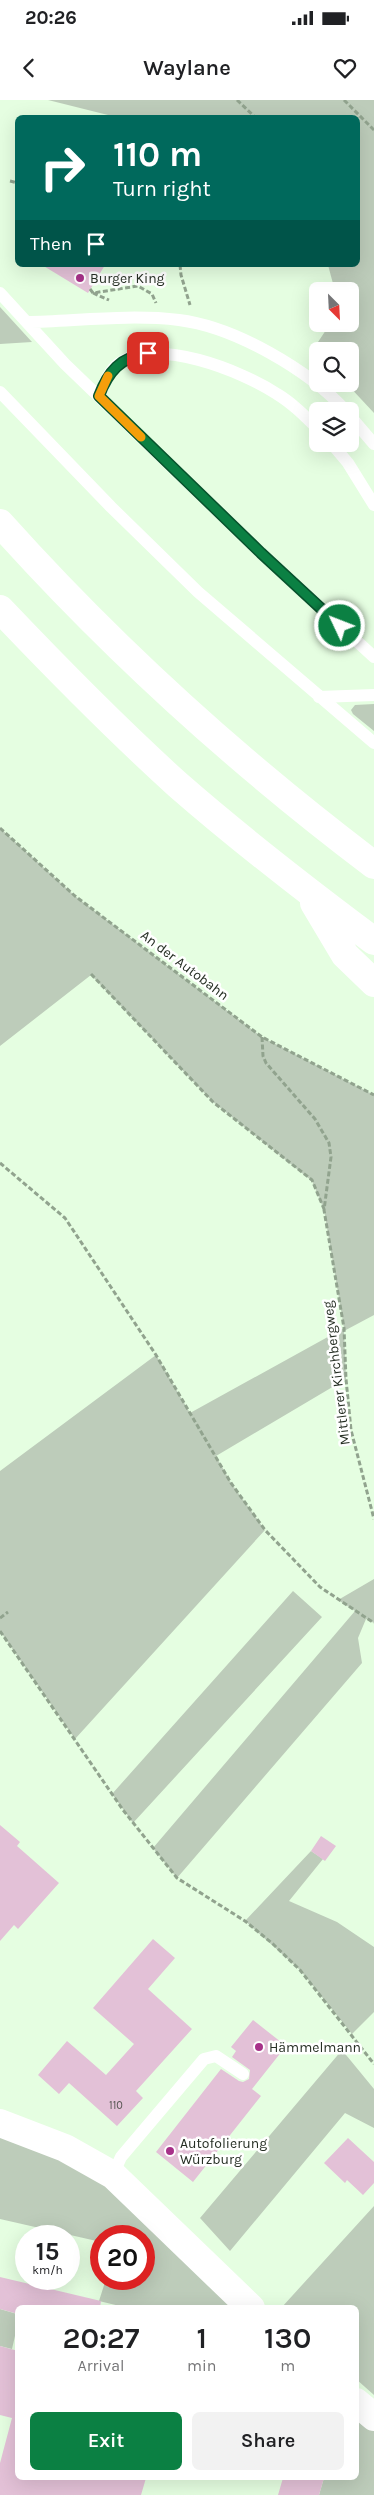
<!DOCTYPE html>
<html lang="en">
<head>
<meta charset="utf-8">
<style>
	body { margin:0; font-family:Karla,sans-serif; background:#f2f2f2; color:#202124; height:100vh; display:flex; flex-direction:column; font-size:19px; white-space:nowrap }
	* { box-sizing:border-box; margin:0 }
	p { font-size:16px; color:#757577 }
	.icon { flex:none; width:28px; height:28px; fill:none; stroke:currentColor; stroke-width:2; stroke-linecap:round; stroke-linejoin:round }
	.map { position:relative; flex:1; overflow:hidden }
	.details { position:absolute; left:15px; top:2205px; width:344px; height:175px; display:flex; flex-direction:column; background:#fff; border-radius:8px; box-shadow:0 5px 20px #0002 }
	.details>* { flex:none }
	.top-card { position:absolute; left:15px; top:15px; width:345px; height:152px; border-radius:8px; box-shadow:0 5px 20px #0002; background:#00695c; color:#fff; overflow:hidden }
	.needle { width:32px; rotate:156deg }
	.fabs { position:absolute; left:309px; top:182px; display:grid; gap:10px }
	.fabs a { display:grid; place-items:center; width:50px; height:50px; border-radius:8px; background:#fff; box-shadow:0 5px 20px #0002; font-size:25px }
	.speed { position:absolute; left:15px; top:2125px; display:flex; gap:10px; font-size:25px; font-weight:700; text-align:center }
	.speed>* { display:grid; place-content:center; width:65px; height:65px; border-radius:50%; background:#fff; box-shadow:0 5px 20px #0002; line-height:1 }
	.speed small { font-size:12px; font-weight:400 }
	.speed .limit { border:8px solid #d22; background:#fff; color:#111 }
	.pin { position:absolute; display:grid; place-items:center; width:42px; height:42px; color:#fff; margin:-21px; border-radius:10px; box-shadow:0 2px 8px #0006 }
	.me { position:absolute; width:55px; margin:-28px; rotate:313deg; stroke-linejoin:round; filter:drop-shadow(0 0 4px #0008) }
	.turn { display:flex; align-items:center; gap:18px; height:105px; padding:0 15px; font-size:22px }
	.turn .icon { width:65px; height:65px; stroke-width:2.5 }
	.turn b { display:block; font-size:35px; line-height:42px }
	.then { display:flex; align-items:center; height:48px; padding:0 15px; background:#0003; gap:10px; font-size:19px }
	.eta { display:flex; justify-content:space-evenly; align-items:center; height:85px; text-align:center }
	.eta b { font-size:30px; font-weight:600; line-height:35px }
	.primary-button { display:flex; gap:10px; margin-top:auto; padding:10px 15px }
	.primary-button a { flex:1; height:58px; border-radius:8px; background:#0b8043; color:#fff; font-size:20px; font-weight:600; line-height:58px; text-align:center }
	.primary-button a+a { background:#f2f2f2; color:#202124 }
	.status { display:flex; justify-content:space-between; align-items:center; height:35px; padding:0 25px; background:#fff; direction:ltr }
	.status svg { height:14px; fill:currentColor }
	header { display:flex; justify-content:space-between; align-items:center; height:65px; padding:0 15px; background:#fff; font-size:22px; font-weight:600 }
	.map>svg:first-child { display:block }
	.green { fill:#bdccba }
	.building { fill:#e3c1d7 }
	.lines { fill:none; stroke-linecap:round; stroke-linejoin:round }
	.path { stroke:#91a38e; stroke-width:3; stroke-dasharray:5 2.5; stroke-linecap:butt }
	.lane { stroke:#fff; stroke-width:12 }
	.secondary { stroke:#fff; stroke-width:28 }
	.highway { stroke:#fff; stroke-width:28 }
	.route-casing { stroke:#07532c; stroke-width:12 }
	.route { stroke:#0b8043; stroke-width:9 }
	.slow { stroke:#f59e0b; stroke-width:9 }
	.poi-dot { fill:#a73189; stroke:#fff; stroke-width:2 }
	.labels { text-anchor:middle; stroke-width:5; stroke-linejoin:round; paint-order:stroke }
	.number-label { font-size:11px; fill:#555451 }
	.poi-label { font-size:14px; fill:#262f24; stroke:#fff; text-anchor:start }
	.street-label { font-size:14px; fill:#262f24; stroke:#fff }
</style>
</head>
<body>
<div class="status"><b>20:26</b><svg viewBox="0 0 49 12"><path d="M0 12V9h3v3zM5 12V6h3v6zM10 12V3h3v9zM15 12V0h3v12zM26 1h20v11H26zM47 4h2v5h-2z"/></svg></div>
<header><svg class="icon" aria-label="back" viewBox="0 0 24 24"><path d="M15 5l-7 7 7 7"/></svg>Waylane<svg class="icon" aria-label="heart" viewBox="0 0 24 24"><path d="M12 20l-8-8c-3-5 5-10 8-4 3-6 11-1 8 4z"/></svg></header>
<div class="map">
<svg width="374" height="2395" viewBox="0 0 374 2395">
	<rect width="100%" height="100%" fill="#e5fee1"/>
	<!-- green -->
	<path class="green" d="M48,0h326v313l-27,-29h3v-33l-33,1 -3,-4 16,-24h20v-33h-15l-7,-26h30v-147l-242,-1z
		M0,207l32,35 -32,2z
		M374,604v27l-21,-17 -2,-4 4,-5z
		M0,728l75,68 187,141 112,58v220l-30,16 2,48 -130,77 15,27 34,47 -190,209 -75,-108v-160l156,-116 34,58 154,-85 -20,-118 -12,-29 -99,-79 -122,-127 -91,71z
		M374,1479v44l-8,-4 -8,19 4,25 -185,215 -24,-30 202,-237 -17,-11z
		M293,1491l29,26 -189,206 -21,-29z
		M311,1751l12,8 -34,42 48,21 37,25v65l-22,22 -52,-64 -55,-49z
		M342,1950l32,39v39l-29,-15 -115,138 -30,-33z
		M0,2023l65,25 186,159 -123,1 -29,-7 7,-22h38v-43h-43v6l-101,-23z
		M374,2106v189l-18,-16v-71l-74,-1z
		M0,2209l17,5v13l-5,22 -12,-3z
		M356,2302l18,15v78h-55l5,-17h32z"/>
	<!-- building -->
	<path class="building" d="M42,165h63l-17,28z
		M0,1725l20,17 -3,4 42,37 -41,46 -4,-4 -14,16z
		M321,1736l15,10 -11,15 -14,-10z
		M153,1839l22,19 -27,31 44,40 -56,62 7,7 -26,28 -48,-43 -10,11 -21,-19 29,-34 39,34 28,-31 -41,-36z
		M253,1920l33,26 -34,43 9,7 -68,86 -37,-30 65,-83 18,12 4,1 6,-3 1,-9 -18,-13 4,-6 -5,-4z
		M348,2038l26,24v21l-11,12 -16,-15 -2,3 -21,-20z
		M0,2177l101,24 -1,7h-82v6l-18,-5z
		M0,2246l18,5v127h128l-5,17h-141v-32l12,-45 -12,-3z
		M283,2378h41l-5,17h-41z"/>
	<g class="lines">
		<!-- path -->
		<path class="path" d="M237,0l19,18
			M344,0l30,30
			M10,81l8,2
			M180,165l1,10 9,30
			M90,189l3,4 45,-7 14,8 4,9
			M93,193l16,7
			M0,728l75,68 187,141 112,58
			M91,874l122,128 99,78 12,29
			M262,937l1,19 3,7 49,56 14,24 2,14 -7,53 20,118 2,51 5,51 23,89
			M0,1063l65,55 91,137 75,128 34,47 55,57 54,36
			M0,1518l8,-6
			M0,1531l123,179 54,68 68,43 28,23 27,26 74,94"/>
		<!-- lane -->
		<path class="lane" d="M0,193l65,71 196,189 113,104
			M27,222c49,-1 103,-8 152,-2 56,7 130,50 167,91
			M0,292l111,115 87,85 176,151
			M99,296c5,-11 9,-24 19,-32 38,-28 124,7 159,30 15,9 28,22 41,35
			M350,316l24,28
			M332,344l16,19 26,42
			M319,597l55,-2
			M113,2075l8,-18 83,-98 12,-3 27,18"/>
		<!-- secondary -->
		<path class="secondary" d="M0,2023l65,25 48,27 138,133
			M356,2302l18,15"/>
		<!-- highway -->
		<path class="highway" d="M0,423c113,126 239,240 374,342
			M0,509c57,60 116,120 178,176 63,55 129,106 196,156
			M314,803l31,52 29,28"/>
	</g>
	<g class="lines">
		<defs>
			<path id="route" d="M148,253c-28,4 -40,19 -49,43l162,157 79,73"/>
		</defs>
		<!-- route casing -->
		<use href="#route" class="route-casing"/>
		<!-- route -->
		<use href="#route" class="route"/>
		<!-- slow -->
		<path class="slow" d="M108,276l-9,20 42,41"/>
	</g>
	<!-- markers -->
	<g class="poi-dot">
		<circle cx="80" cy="178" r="5"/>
		<circle cx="259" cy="1947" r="5"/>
		<circle cx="170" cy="2051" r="5"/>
	</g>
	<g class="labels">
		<!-- number labels -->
		<g class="number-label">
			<text x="116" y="2009">110</text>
		</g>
		<!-- poi labels -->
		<g class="poi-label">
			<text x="90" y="183">Burger King</text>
			<text x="269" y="1952">Hämmelmann</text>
			<text x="180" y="2048">Autofolierung<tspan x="180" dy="16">Würzburg</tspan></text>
		</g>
		<!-- street labels -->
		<g class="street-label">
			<text transform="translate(185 865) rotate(37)" y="5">An der Autobahn</text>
			<text transform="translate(336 1273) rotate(-97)" y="5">Mittlerer Kirchbergweg</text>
		</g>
	</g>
</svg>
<div class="fabs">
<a><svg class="needle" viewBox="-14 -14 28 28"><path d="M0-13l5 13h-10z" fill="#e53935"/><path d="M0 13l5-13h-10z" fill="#757577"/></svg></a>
<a><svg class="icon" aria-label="search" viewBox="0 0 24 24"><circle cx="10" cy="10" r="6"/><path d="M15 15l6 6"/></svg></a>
<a><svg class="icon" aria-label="layers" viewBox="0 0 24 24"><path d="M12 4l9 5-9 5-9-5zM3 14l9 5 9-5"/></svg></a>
</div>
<div class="speed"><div>15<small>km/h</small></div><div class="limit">20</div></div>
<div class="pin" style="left:148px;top:253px;background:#d93025"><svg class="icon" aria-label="arrive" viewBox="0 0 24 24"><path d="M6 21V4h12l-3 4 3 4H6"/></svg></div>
<svg class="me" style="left:340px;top:526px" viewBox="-20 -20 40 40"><circle r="17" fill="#0b8043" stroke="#fff" stroke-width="3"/><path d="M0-11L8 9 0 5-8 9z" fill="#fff"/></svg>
<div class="top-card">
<div class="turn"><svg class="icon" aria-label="right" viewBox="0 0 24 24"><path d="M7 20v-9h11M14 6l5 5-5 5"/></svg><div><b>110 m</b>Turn right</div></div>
<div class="then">Then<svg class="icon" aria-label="arrive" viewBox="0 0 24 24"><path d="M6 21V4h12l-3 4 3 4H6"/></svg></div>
</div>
<section class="details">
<div class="eta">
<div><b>20:27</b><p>Arrival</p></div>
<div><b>1</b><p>min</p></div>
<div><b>130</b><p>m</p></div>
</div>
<div class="primary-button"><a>Exit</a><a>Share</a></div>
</section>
</div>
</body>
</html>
